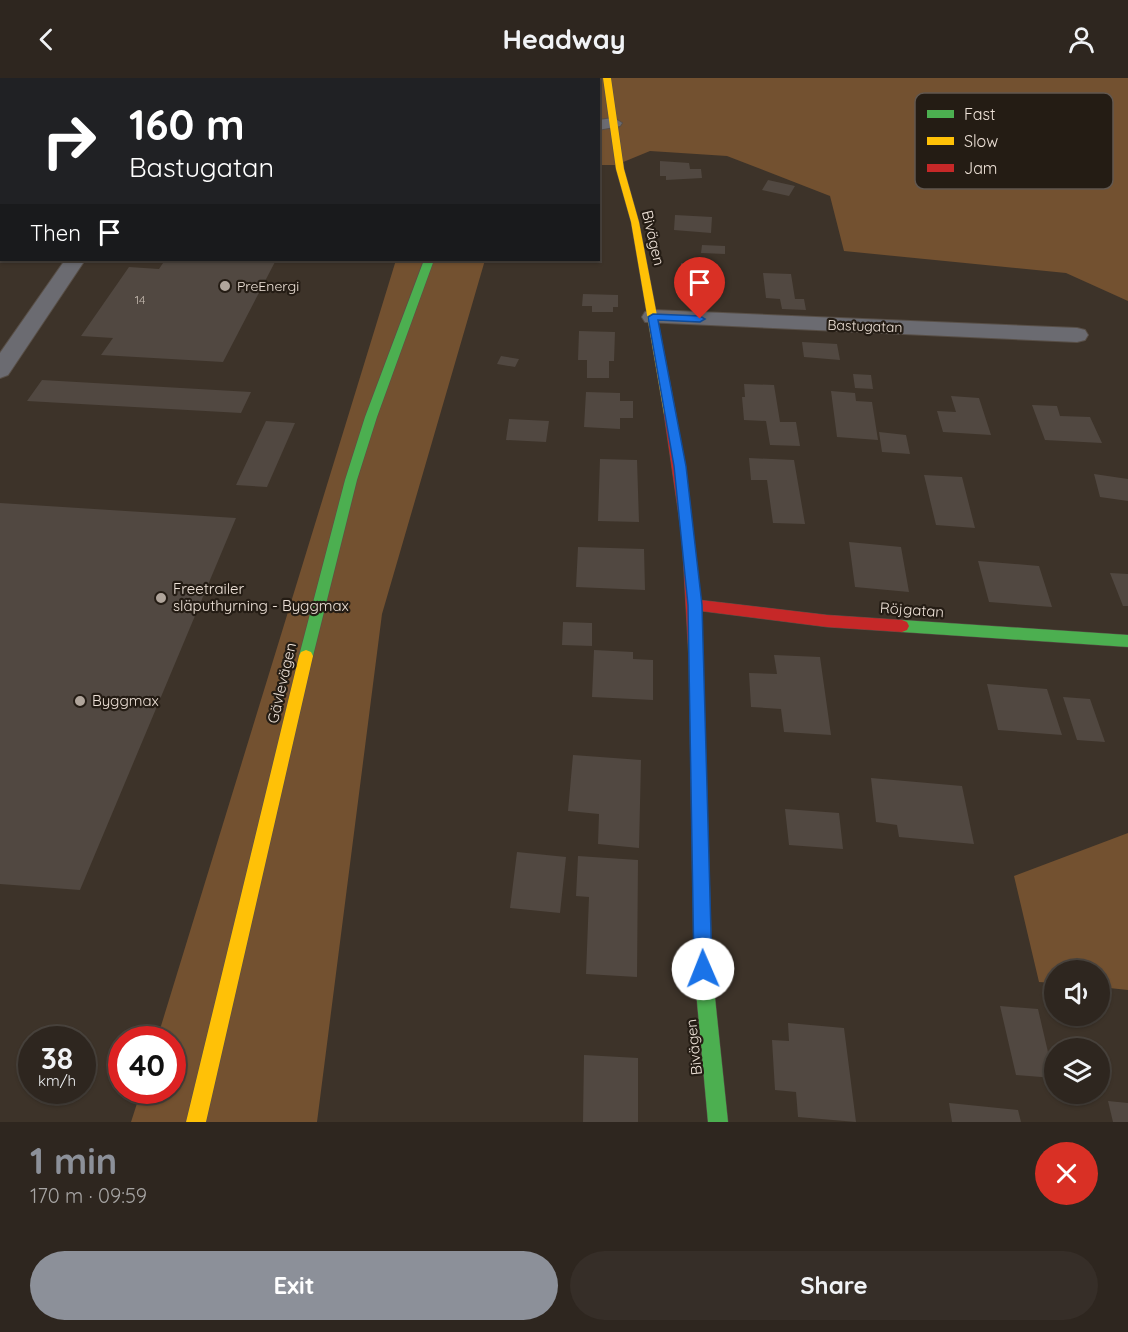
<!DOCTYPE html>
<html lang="en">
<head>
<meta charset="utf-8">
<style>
	body { margin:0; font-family:Quicksand,sans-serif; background:#362e28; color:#f1f3f6; height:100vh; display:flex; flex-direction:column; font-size:22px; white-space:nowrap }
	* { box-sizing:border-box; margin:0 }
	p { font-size:20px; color:#a7a5a4 }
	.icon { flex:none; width:33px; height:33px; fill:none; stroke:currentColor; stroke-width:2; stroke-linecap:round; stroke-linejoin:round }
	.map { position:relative; height:1044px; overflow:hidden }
	.details { display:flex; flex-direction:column; background:#2e261f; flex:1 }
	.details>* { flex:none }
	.banner { position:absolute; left:0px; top:0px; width:600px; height:183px; box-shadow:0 2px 4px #0004,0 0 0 2px #49433d; background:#202124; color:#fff; overflow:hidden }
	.fabs { position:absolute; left:1044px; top:882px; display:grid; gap:12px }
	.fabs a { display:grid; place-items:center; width:66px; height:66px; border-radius:50%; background:#2e261f; box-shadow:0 2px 4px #0004,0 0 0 2px #49433d; font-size:30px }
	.speed { position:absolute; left:18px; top:948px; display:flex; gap:12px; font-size:30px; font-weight:700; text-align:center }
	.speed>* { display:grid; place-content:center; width:78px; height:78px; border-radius:50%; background:#2e261f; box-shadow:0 2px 4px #0004,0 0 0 2px #49433d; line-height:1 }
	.speed small { font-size:15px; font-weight:400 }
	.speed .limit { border:9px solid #d22; background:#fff; color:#111 }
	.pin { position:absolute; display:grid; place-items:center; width:51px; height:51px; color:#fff; margin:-62px -26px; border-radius:50% 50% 50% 0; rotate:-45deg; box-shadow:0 0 6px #0007 }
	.pin .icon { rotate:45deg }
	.me { position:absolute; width:66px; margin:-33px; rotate:359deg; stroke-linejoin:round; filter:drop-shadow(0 0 4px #0008) }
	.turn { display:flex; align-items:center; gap:21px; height:126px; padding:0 30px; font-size:27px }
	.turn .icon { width:78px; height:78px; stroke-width:2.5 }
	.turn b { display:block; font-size:42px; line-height:51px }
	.then { display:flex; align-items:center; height:57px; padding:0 30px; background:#0003; gap:12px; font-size:22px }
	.round { display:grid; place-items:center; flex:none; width:63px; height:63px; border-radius:32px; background:#362e28 }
	.overview { display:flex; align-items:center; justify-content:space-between; height:102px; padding:0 30px }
	h1 { font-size:36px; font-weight:800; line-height:45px; color:#8c9099 }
	.button { display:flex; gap:12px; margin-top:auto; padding:12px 30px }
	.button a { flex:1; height:69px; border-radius:36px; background:#8c9099; color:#fff; font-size:24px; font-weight:800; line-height:69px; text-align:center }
	.button a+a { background:#362e28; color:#f1f3f6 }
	header { display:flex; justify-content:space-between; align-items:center; height:78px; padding:0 30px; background:#2e261f; font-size:27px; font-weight:800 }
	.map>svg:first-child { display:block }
	.green { fill:#735130 }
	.building { fill:#514841 }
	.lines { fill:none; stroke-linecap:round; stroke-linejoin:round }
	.street-casing { stroke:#584f47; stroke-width:2 }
	.fast-casing { stroke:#584f47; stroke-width:1 }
	.slow-casing { stroke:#584f47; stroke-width:1 }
	.jam-casing { stroke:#584f47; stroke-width:1 }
	.street { fill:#6b6b71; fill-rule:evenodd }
	.fast { fill:#4caf50; fill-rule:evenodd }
	.slow { fill:#ffc107; fill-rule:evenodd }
	.jam { fill:#c62828; fill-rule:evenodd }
	.route { fill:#1a73e8; stroke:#114b97; stroke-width:1.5 }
	.poi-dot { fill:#b0a59b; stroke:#241c14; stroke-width:2 }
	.labels { text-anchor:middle; stroke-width:4.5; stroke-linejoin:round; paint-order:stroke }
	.number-label { font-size:12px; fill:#c7bcb2 }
	.far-poi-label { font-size:14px; fill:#eee2d8; stroke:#241c14; text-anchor:start }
	.far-street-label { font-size:14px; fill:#eee2d8; stroke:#241c14 }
	.street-label { font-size:15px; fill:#eee2d8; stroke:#241c14 }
	.poi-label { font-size:15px; fill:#eee2d8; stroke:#241c14; text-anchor:start }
	.key { fill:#241c14; stroke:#61574f; stroke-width:1.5 }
	.key-label { font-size:16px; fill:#eee2d8 }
</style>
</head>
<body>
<header><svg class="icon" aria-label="back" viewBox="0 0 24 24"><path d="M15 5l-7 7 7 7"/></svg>Headway<svg class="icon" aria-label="person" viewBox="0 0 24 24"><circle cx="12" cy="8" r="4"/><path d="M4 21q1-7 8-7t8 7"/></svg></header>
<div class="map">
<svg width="1128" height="1044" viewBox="0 0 1128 1044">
	<rect width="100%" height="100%" fill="#3d3329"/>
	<!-- green -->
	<path class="green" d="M452,0h676v223l-62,-28 -222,-22 -14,-55 -103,-40 -77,-5 -34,14h-17l-1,-85z
		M396,182h89l-103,354 -65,508h-186l10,-31 31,-1v-50l-15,-1z
		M1128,755v157l-28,-3v-17h-46v13l-15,-1 -25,-106z"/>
	<!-- building -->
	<path class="building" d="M660,83l29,2 1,6h11l1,9 -36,2v-4h-6z
		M768,102l27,6 -6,10 -27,-6z
		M675,137l37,2 -1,16 -37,-3z
		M702,167l23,1v8l-24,-1z
		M165,182h111l-53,102 -122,-7 12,-17 -32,-2 48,-69 30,2z
		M681,185l25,1 1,18 -26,-1z
		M763,195l28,1 4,25h9l2,11 -24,-1 -2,-10 -14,-1z
		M689,205l26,1v9l-25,-1z
		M583,216l35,1v12h-5v5h-21v-6h-10z
		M579,253l36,1 -1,29h-5v17h-22v-18h-9z
		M802,264l35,2 3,16 -36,-3z
		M501,278l18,3 -4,8 -18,-3z
		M853,296l18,1 2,14 -18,-1z
		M42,302l209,12 -10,21 -214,-12z
		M744,306l30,1 6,37h16l4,24 -30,-1 -4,-24 -22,-1 -2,-23h3z
		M831,313l24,2 1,8 16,1 6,38 -41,-3z
		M586,314l34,1v8h13v17h-13v11l-36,-2z
		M951,318l28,2 12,37 -48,-3 -6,-21 19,1z
		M1032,327l25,1 3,10 30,1 12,26 -57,-3z
		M509,341l40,2 -3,21 -40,-2z
		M266,343l29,2 -28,64 -31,-2z
		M879,354l27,3 4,19 -28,-2z
		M749,380l45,2 11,64 -32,-1 -6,-43h-16z
		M600,381l37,1 2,62 -41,-1z
		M1094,396l34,5v22l-28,-4z
		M924,397l38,2 13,51 -39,-3z
		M0,425l236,15 -156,372 -80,-6z
		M849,464l52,5 8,45 -54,-5z
		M578,469l66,2 1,41 -69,-3z
		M978,483l61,5 13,41 -63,-5z
		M1110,495l18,1v32h-5z
		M563,544l29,1v23l-30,-1z
		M594,572l39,2v7l20,1v40l-61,-3z
		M774,577l46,2 11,78 -47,-3 -3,-23 -30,-2 -2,-34 28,1z
		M987,606l60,5 15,46 -64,-5z
		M1063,619l27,2 15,43 -28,-2z
		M573,677l68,5 -2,88 -41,-4 1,-30 -31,-3z
		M871,700l91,8 12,58 -75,-7 -2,-12 -21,-3z
		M785,731l54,4 4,36 -54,-4z
		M517,774l49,5 -6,56 -50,-5z
		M578,778l60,4 -1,117 -51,-3 3,-77 -13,-1z
		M1000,928l38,3 16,69 -38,-3z
		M788,945l56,5 12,94 -58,-5 -2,-25 -21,-2 -3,-50 17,1z
		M584,977l54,3v64h-55z
		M1108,1023l20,2v19h-15z
		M949,1025l69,7 3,12h-69z"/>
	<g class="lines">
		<defs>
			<path id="street" d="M194,0h16l-16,2z
				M614,40l8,5 -2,3 -22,4v-10z
				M65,182h20l-77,115 -8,3v-25z
				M653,232l424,18 8,2 3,5 -3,5 -8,2 -432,-20 -3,-5 3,-5z"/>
			<path id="fast" d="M491,0h8l-8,2z
				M424,182h10l-57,157 -20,63 -44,176 -2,4 -5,2 -5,-2 -2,-4 46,-176 20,-63z
				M902,542l226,15v12l-226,-15 -5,-2 -2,-4 2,-4z
				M696,579l5,2 2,4 9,306 16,153h-20l-14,-153 -5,-306 2,-4z"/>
			<path id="slow" d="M603,0h8l13,91 15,53 37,192 -6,4 -6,-4 -33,-192 -15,-53z
				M306,572l5,2 2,4 -107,466h-20l113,-466 2,-4z"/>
			<path id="jam" d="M670,332l6,4 14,93 10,93 127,15 75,5 5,2 2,4 -2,4 -5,2 -75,-5 -126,-16 2,52 -2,4 -5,2 -5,-2 -2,-4 -7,-125 -18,-124z"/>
		</defs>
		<!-- street casing -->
		<use href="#street" class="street-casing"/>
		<!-- fast casing -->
		<use href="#fast" class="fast-casing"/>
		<!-- slow casing -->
		<use href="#slow" class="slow-casing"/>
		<!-- jam casing -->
		<use href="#jam" class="jam-casing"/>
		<!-- street -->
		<use href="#street" class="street"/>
		<!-- fast -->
		<use href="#fast" class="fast"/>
		<!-- slow -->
		<use href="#slow" class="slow"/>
		<!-- jam -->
		<use href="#jam" class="jam"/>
	</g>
	<!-- route -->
	<path class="route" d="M653,236l47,2 5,3 -5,3 -42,-2 28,146 16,139 10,364 -2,7 -7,3 -6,-3 -3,-7 -6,-364 -14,-139 -26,-149z"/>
	<!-- markers -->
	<g class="poi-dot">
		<circle cx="225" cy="208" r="6"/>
		<circle cx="161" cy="520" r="6"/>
		<circle cx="80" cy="623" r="6"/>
	</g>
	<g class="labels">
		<!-- number labels -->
		<g class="number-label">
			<text x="140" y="226">14</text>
		</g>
		<!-- far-poi labels -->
		<g class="far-poi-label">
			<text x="237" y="213">PreEnergi</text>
		</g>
		<!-- far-street labels -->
		<g class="far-street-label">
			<text transform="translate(865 248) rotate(2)" y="5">Bastugatan</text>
		</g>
		<!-- street labels -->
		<g class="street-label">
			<text transform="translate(653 160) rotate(77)" y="5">Bivägen</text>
			<text transform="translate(912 532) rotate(4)" y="5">Röjgatan</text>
			<text transform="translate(282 605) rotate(-77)" y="5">Gävlevägen</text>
			<text transform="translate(694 969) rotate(-96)" y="5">Bivägen</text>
		</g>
		<!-- poi labels -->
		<g class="poi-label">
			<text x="173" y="516">Freetrailer<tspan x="173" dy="17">släputhyrning - Byggmax</tspan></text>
			<text x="92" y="628">Byggmax</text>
		</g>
	</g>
	<!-- legend -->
	<rect x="915" y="15" width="198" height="96" rx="9" class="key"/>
	<rect x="927" y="32" width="27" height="8" fill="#4caf50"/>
	<rect x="927" y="59" width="27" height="8" fill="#ffc107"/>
	<rect x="927" y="86" width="27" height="8" fill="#c62828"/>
	<g class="key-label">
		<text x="964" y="42">Fast</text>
		<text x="964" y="69">Slow</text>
		<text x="964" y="96">Jam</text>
	</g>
</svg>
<div class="fabs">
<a><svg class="icon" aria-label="sound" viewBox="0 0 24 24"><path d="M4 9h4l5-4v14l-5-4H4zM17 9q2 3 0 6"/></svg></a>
<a><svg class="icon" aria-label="layers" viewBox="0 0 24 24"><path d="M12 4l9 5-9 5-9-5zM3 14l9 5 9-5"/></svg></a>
</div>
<div class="speed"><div>38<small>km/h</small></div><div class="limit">40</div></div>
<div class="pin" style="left:700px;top:241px;background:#d93025"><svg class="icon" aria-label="arrive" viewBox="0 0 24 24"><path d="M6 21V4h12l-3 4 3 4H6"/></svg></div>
<svg class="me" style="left:703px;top:891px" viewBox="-20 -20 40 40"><circle r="19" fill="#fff"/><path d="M0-13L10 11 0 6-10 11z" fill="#1a73e8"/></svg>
<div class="banner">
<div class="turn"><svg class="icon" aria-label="right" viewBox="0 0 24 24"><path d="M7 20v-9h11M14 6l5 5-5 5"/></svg><div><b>160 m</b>Bastugatan</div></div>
<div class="then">Then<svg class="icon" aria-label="arrive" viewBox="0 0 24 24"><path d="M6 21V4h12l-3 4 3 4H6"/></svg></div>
</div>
</div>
<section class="details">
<div class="overview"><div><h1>1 min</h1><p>170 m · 09:59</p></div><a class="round" style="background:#d93025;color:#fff"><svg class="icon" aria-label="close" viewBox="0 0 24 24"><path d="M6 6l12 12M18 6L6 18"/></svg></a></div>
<div class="button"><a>Exit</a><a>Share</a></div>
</section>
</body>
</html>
